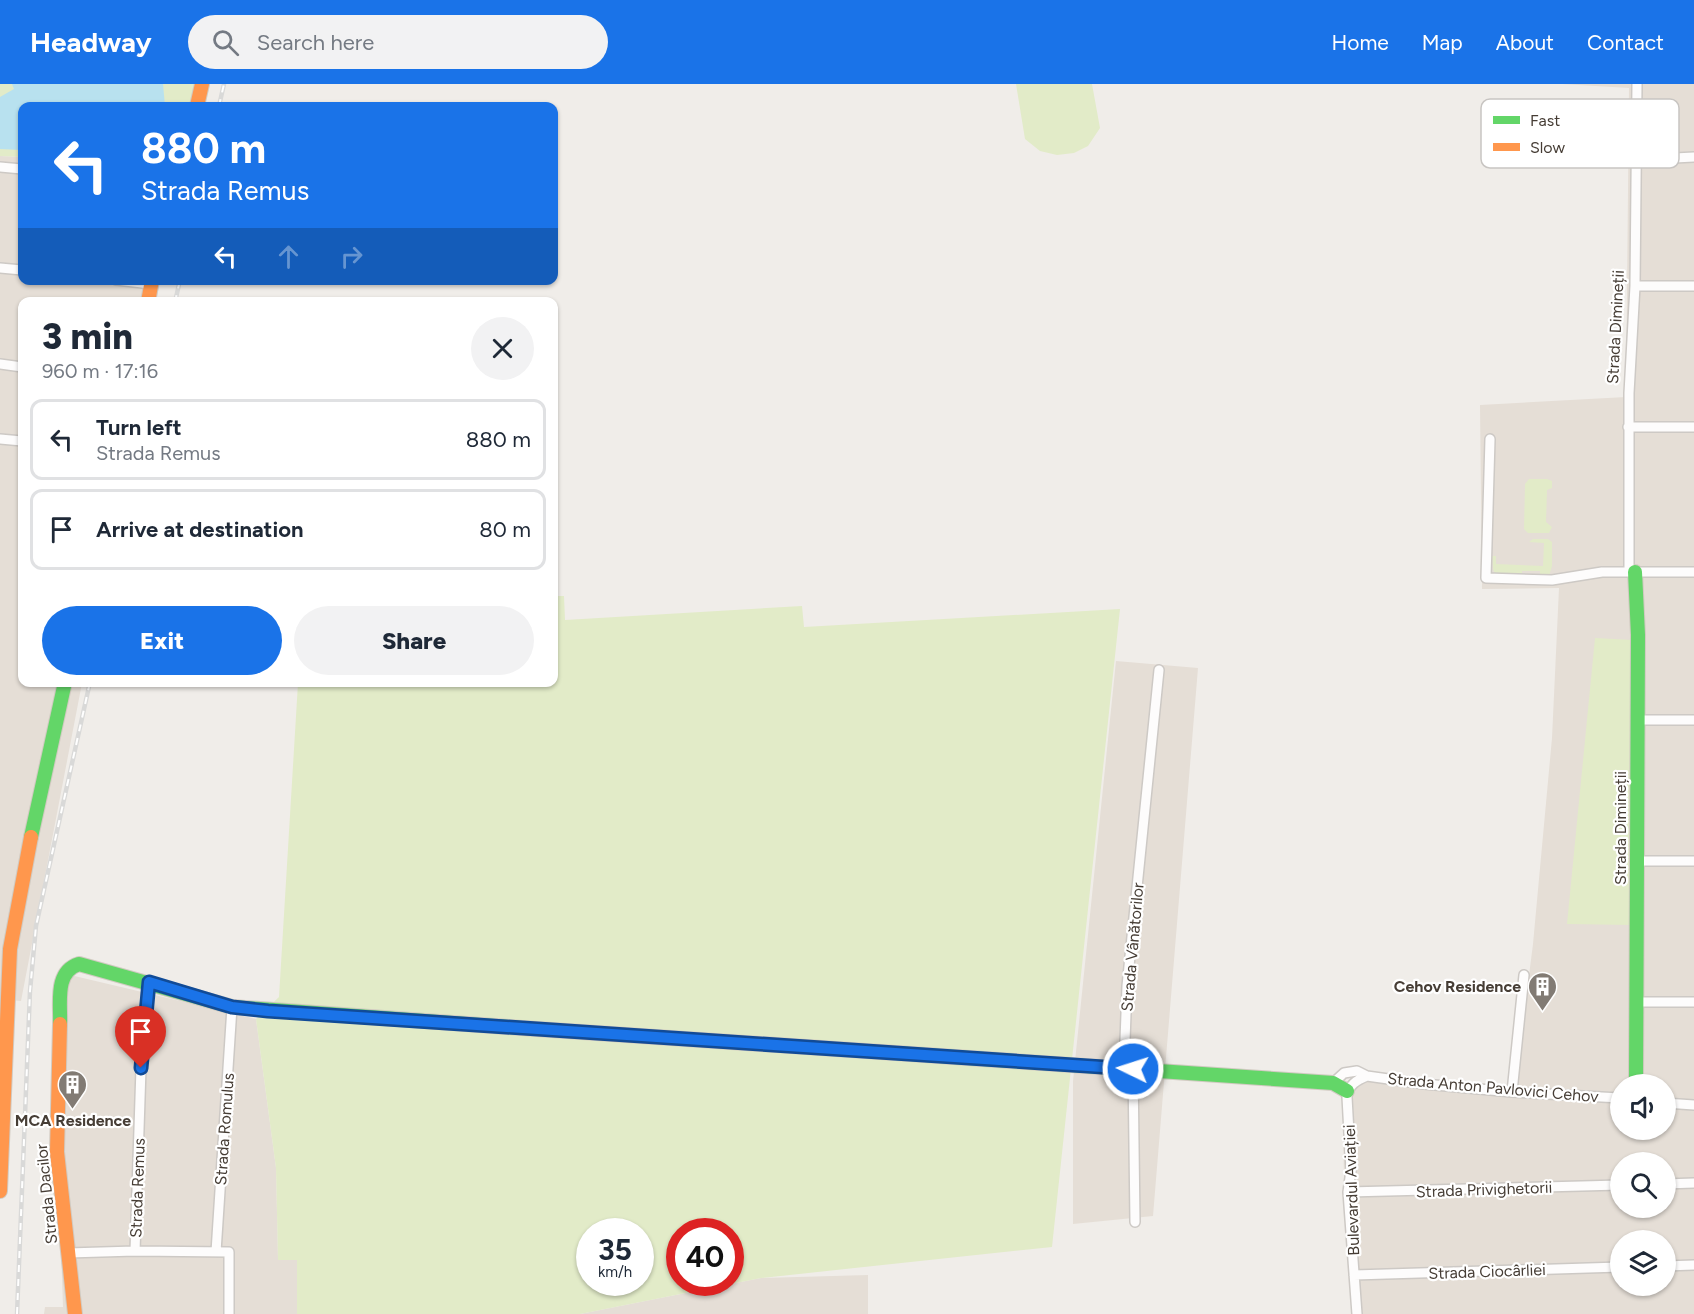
<!DOCTYPE html>
<html lang="en">
<head>
<meta charset="utf-8">
<style>
	body { margin:0; font-family:Figtree,sans-serif; background:#f2f2f3; color:#1f2937; height:100vh; display:flex; flex-direction:column; font-size:22px; white-space:nowrap }
	* { box-sizing:border-box; margin:0 }
	p { font-size:20px; color:#747a83 }
	.icon { flex:none; width:33px; height:33px; fill:none; stroke:currentColor; stroke-width:2; stroke-linecap:round; stroke-linejoin:round }
	.map { position:relative; flex:1; overflow:hidden }
	.details { position:absolute; left:18px; top:213px; width:540px; height:390px; display:flex; flex-direction:column; background:#fff; border-radius:12px; box-shadow:0 2px 4px #0004 }
	.details>* { flex:none }
	.top-card { position:absolute; left:18px; top:18px; width:540px; height:183px; border-radius:12px; box-shadow:0 2px 4px #0004; background:#1a73e8; color:#fff; overflow:hidden }
	.controls { position:absolute; left:1610px; top:990px; display:grid; gap:12px }
	.controls a { display:grid; place-items:center; width:66px; height:66px; border-radius:50%; background:#fff; box-shadow:0 2px 4px #0004; font-size:30px }
	.speed { position:absolute; left:576px; top:1134px; display:flex; gap:12px; font-size:30px; font-weight:700; text-align:center }
	.speed>* { display:grid; place-content:center; width:78px; height:78px; border-radius:50%; background:#fff; box-shadow:0 2px 4px #0004; line-height:1 }
	.speed small { font-size:15px; font-weight:400 }
	.speed .limit { border:9px solid #d22; background:#fff; color:#111 }
	.pin { position:absolute; display:grid; place-items:center; width:51px; height:51px; color:#fff; margin:-62px -26px; border-radius:50% 50% 50% 0; rotate:-45deg; box-shadow:0 0 6px #0007 }
	.pin .icon { rotate:45deg }
	.me { position:absolute; width:66px; margin:-33px; rotate:274deg; stroke-linejoin:round; filter:drop-shadow(0 0 4px #0008) }
	.turn { display:flex; align-items:center; gap:21px; height:126px; padding:0 24px; font-size:27px }
	.turn .icon { width:78px; height:78px; stroke-width:2.5 }
	.turn b { display:block; font-size:42px; line-height:51px }
	.lanes { display:flex; align-items:center; height:57px; padding:0 24px; background:#0003; justify-content:center; gap:30px; direction:ltr }
	.lanes .off { opacity:.35 }
	.round { display:grid; place-items:center; flex:none; width:63px; height:63px; border-radius:32px; background:#f2f2f3 }
	.head { display:flex; align-items:center; justify-content:space-between; height:102px; padding:0 24px }
	h1 { font-size:36px; font-weight:800; line-height:45px }
	.primary-button { display:flex; gap:12px; margin-top:auto; padding:12px 24px }
	.primary-button a { flex:1; height:69px; border-radius:36px; background:#1a73e8; color:#fff; font-size:24px; font-weight:800; line-height:69px; text-align:center }
	.primary-button a+a { background:#f2f2f3; color:#1f2937 }
	ul { padding:0; list-style:none }
	li { display:flex; align-items:center; gap:18px; height:81px; margin:0 12px 9px; padding:0 12px; border:3px solid #e0e1e3; border-radius:12px }
	li div { flex:1 }
	li b { display:block; font-size:22px }
	li em { font-style:normal }
	header { display:flex; align-items:center; gap:36px; box-sizing:border-box; height:84px; padding:0 30px; background:#1a73e8; color:#fff }
	header strong { font-size:28px }
	nav { display:flex; gap:33px; margin-inline-start:auto; font-size:21px }
	.search { width:420px; height:54px; background:#f2f2f3; display:flex; align-items:center; gap:15px; box-sizing:border-box; padding:0 21px; border-radius:33px; color:#747a83; font-size:22px }
	.map>svg:first-child { display:block }
	.residential { fill:#e5ded6; fill-rule:evenodd }
	.green { fill:#e2ebc8; fill-rule:evenodd }
	.water { fill:#b8e1ef }
	.lines { fill:none; stroke-linecap:round; stroke-linejoin:round }
	.street-casing { stroke:#cdc9c5; stroke-width:12 }
	.fast-casing { stroke:#d1cac1; stroke-width:16 }
	.slow-casing { stroke:#d1cac1; stroke-width:16 }
	.street { stroke:#fdfcfc; stroke-width:9 }
	.fast { stroke:#63d668; stroke-width:14 }
	.slow { stroke:#ff974d; stroke-width:14 }
	.rail-casing { stroke:#d9d9d8; stroke-width:4.5 }
	.rail { stroke:#fff; stroke-width:2; stroke-dasharray:7; stroke-linecap:butt }
	.route-casing { stroke:#114b97; stroke-width:15 }
	.route { stroke:#1a73e8; stroke-width:10 }
	.labels { text-anchor:middle; stroke-width:4.5; stroke-linejoin:round; paint-order:stroke }
	.street-label { font-size:16px; fill:#463d35; stroke:#fff }
	.poi-label { font-size:16px; font-weight:bold; fill:#463d35; stroke:#fff; text-anchor:end }
	.key { fill:#fff; stroke:#c8c5c2; stroke-width:1.5 }
	.key-label { font-size:16px; fill:#463d35 }
</style>
</head>
<body>
<header>
<strong>Headway</strong>
<div class="search"><svg class="icon" aria-label="search" viewBox="0 0 24 24"><circle cx="10" cy="10" r="6"/><path d="M15 15l6 6"/></svg>Search here</div>
<nav><a>Home</a><a>Map</a><a>About</a><a>Contact</a></nav>
</header>
<div class="map">
<svg width="1694" height="1230" viewBox="0 0 1694 1230">
	<rect width="100%" height="100%" fill="#f0ede9"/>
	<!-- residential -->
	<path class="residential" d="M1562,0h132v1230h-338l-12,-138 -1,-42 9,-58 163,9 18,-141 19,-206 7,-150 -77,1 -2,-184 146,-8 3,-309zM1620,1000h45v46h-45zM1620,1078h45v46h-45zM1620,1156h45v46h-45z
		M0,72l22,1v123l138,1 -4,20 -134,1v380l60,1 -61,318 -21,-2z
		M1116,577l82,7 -45,548 -80,8v-143z
		M66,890l190,45 20,149 2,91 19,1v54h-253l1,-7h18l-5,-143z
		M868,1191v39h-288l181,-36z"/>
	<!-- green -->
	<path class="green" d="M0,0h199l-5,22h-172v51l-22,-1z
		M1016,0h76l8,44 -12,18 -14,7 -17,2 -17,-4 -15,-12z
		M1529,395h18l5,2v7l-5,2 -1,32 6,5 -3,6h-21l-4,-4 1,-45z
		M1533,455h15l4,3v24l-3,10 -9,2v-7h-18v4l-27,-1 -2,-5 -1,-13h4v8l47,2 1,-23 -15,-1z
		M554,512h10l1,24 237,-14 2,21 316,-18 -68,638 -291,31 -181,36h-283v-54h-19l-2,-92 -20,-149 23,-22 19,-314 256,-1zM590,1148h50v50h-50zM680,1148h50v50h-50z
		M1595,554l38,2 -2,285 -64,-1z"/>
	<!-- water -->
	<path class="water" d="M12,0h151l2,22h-143v44l-22,-1v-52l14,-8z"/>
	<g class="lines">
		<defs>
			<path id="street" d="M1636,76l58,-3
				M0,83l22,2
				M0,184l22,2
				M116,196l35,4
				M1635,202h59
				M0,280l22,3
				M1628,343h66
				M0,355l22,2
				M1490,355l-4,139 66,2 50,-8h92
				M1629,488v-179l6,-107 2,-202
				M1637,636h57
				M1636,777h58
				M1637,918h57
				M1333,999l11,-10 13,-2 10,5 57,8 88,8 108,6
				M1512,1008l12,-117
				M1665,1019l29,2
				M1665,1100l29,-1
				M1348,1108l272,-7
				M1135,1138l-2,-153 -8,-28 2,-55 32,-316
				M135,1167l6,-183 8,-85
				M216,1168l16,-245
				M68,1169l67,-2 94,1v62
				M1665,1182l29,-1
				M1354,1191l266,-8
				M1357,1230l-9,-122 3,-22 -4,-73c1,-12 10,-17 20,-21"/>
			<path id="fast" d="M1635,488l3,63 -2,449
				M31,753l34,-155
				M60,940c1,-21 -6,-52 19,-60l153,43 290,21
				M896,969l437,30 14,8"/>
			<path id="slow" d="M197,22l5,-22
				M148,218l4,-22
				M60,940l-3,128 18,162
				M522,944l374,25
				M0,1107l10,-242 21,-112"/>
		</defs>
		<!-- street casing -->
		<use href="#street" class="street-casing"/>
		<!-- fast casing -->
		<use href="#fast" class="fast-casing"/>
		<!-- slow casing -->
		<use href="#slow" class="slow-casing"/>
		<!-- street -->
		<use href="#street" class="street"/>
		<!-- fast -->
		<use href="#fast" class="fast"/>
		<!-- slow -->
		<use href="#slow" class="slow"/>
		<defs>
			<path id="rail" d="M219,22l5,-22
				M175,218l5,-22
				M17,1230l13,-323 6,-65 54,-244"/>
		</defs>
		<!-- rail casing -->
		<use href="#rail" class="rail-casing"/>
		<!-- rail -->
		<use href="#rail" class="rail"/>
	</g>
	<g class="lines">
		<defs>
			<path id="route" d="M141,984l8,-86 83,25 36,4 865,58"/>
		</defs>
		<!-- route casing -->
		<use href="#route" class="route-casing"/>
		<!-- route -->
		<use href="#route" class="route"/>
	</g>
	<!-- icons -->
	<defs>
		<symbol id="building-pin" viewBox="-11 -11 22 30"><path d="M0 17L-7.5 6A9.5 9.5 0 1 1 7.5 6Z" fill="#827b74" stroke="#fff"/><path d="M-4-6H4V6H1V3H-1V6H-4ZM-2.5-4.3h1.7v1.8h-1.7ZM.8-4.3h1.7v1.8H.8ZM-2.5-1h1.7V.8h-1.7ZM.8-1h1.7V.8H.8Z" fill="#fff"/></symbol>
	</defs>
	<g fill-rule="evenodd">
		<use href="#building-pin" x="1526" y="886" width="33" height="45"/>
		<use href="#building-pin" x="56" y="984" width="33" height="45"/>
	</g>
	<g class="labels">
		<!-- street labels -->
		<g class="street-label">
			<text transform="translate(1615 243) rotate(-87)" y="6">Strada Dimineții</text>
			<text transform="translate(1620 744) rotate(-90)" y="6">Strada Dimineții</text>
			<text transform="translate(1132 863) rotate(-85)" y="6">Strada Vânătorilor</text>
			<text transform="translate(1493 1003) rotate(5)" y="6">Strada Anton Pavlovici Cehov</text>
			<text transform="translate(224 1045) rotate(-86)" y="6">Strada Romulus</text>
			<text transform="translate(137 1104) rotate(-88)" y="6">Strada Remus</text>
			<text transform="translate(1484 1105) rotate(-2)" y="6">Strada Privighetorii</text>
			<text transform="translate(1351 1106) rotate(-92)" y="6">Bulevardul Aviației</text>
			<text transform="translate(46 1110) rotate(-96)" y="6">Strada Dacilor</text>
			<text transform="translate(1487 1187) rotate(-2)" y="6">Strada Ciocârliei</text>
		</g>
		<!-- poi labels -->
		<g class="poi-label">
			<text x="1521" y="908">Cehov Residence</text>
			<text x="73" y="1042" text-anchor="middle">MCA Residence</text>
		</g>
	</g>
	<!-- legend -->
	<rect x="1481" y="15" width="198" height="69" rx="9" class="key"/>
	<rect x="1493" y="32" width="27" height="8" fill="#63d668"/>
	<rect x="1493" y="59" width="27" height="8" fill="#ff974d"/>
	<g class="key-label">
		<text x="1530" y="42">Fast</text>
		<text x="1530" y="69">Slow</text>
	</g>
</svg>
<div class="controls">
<a><svg class="icon" aria-label="sound" viewBox="0 0 24 24"><path d="M4 9h4l5-4v14l-5-4H4zM17 9q2 3 0 6"/></svg></a>
<a><svg class="icon" aria-label="search" viewBox="0 0 24 24"><circle cx="10" cy="10" r="6"/><path d="M15 15l6 6"/></svg></a>
<a><svg class="icon" aria-label="layers" viewBox="0 0 24 24"><path d="M12 4l9 5-9 5-9-5zM3 14l9 5 9-5"/></svg></a>
</div>
<div class="speed"><div>35<small>km/h</small></div><div class="limit">40</div></div>
<div class="pin" style="left:141px;top:984px;background:#d93025"><svg class="icon" aria-label="arrive" viewBox="0 0 24 24"><path d="M6 21V4h12l-3 4 3 4H6"/></svg></div>
<svg class="me" style="left:1133px;top:985px" viewBox="-20 -20 40 40"><circle r="17" fill="#1a73e8" stroke="#fff" stroke-width="3"/><path d="M0-11L8 9 0 5-8 9z" fill="#fff"/></svg>
<div class="top-card">
<div class="turn"><svg class="icon" aria-label="left" viewBox="0 0 24 24"><path d="M17 20v-9H6M10 6l-5 5 5 5"/></svg><div><b>880 m</b>Strada Remus</div></div>
<div class="lanes"><svg class="icon" aria-label="left" viewBox="0 0 24 24"><path d="M17 20v-9H6M10 6l-5 5 5 5"/></svg><svg class="icon off" aria-label="ahead" viewBox="0 0 24 24"><path d="M12 20V5M6 11l6-6 6 6"/></svg><svg class="icon off" aria-label="right" viewBox="0 0 24 24"><path d="M7 20v-9h11M14 6l5 5-5 5"/></svg></div>
</div>
<section class="details">
<div class="head"><div><h1>3 min</h1><p>960 m · 17:16</p></div><a class="round"><svg class="icon" aria-label="close" viewBox="0 0 24 24"><path d="M6 6l12 12M18 6L6 18"/></svg></a></div>
<ul>
<li><svg class="icon" aria-label="left" viewBox="0 0 24 24"><path d="M17 20v-9H6M10 6l-5 5 5 5"/></svg><div><b>Turn left</b><p>Strada Remus</p></div><em>880 m</em></li>
<li><svg class="icon" aria-label="arrive" viewBox="0 0 24 24"><path d="M6 21V4h12l-3 4 3 4H6"/></svg><div><b>Arrive at destination</b></div><em>80 m</em></li>
</ul>
<div class="primary-button"><a>Exit</a><a>Share</a></div>
</section>
</div>
</body>
</html>
